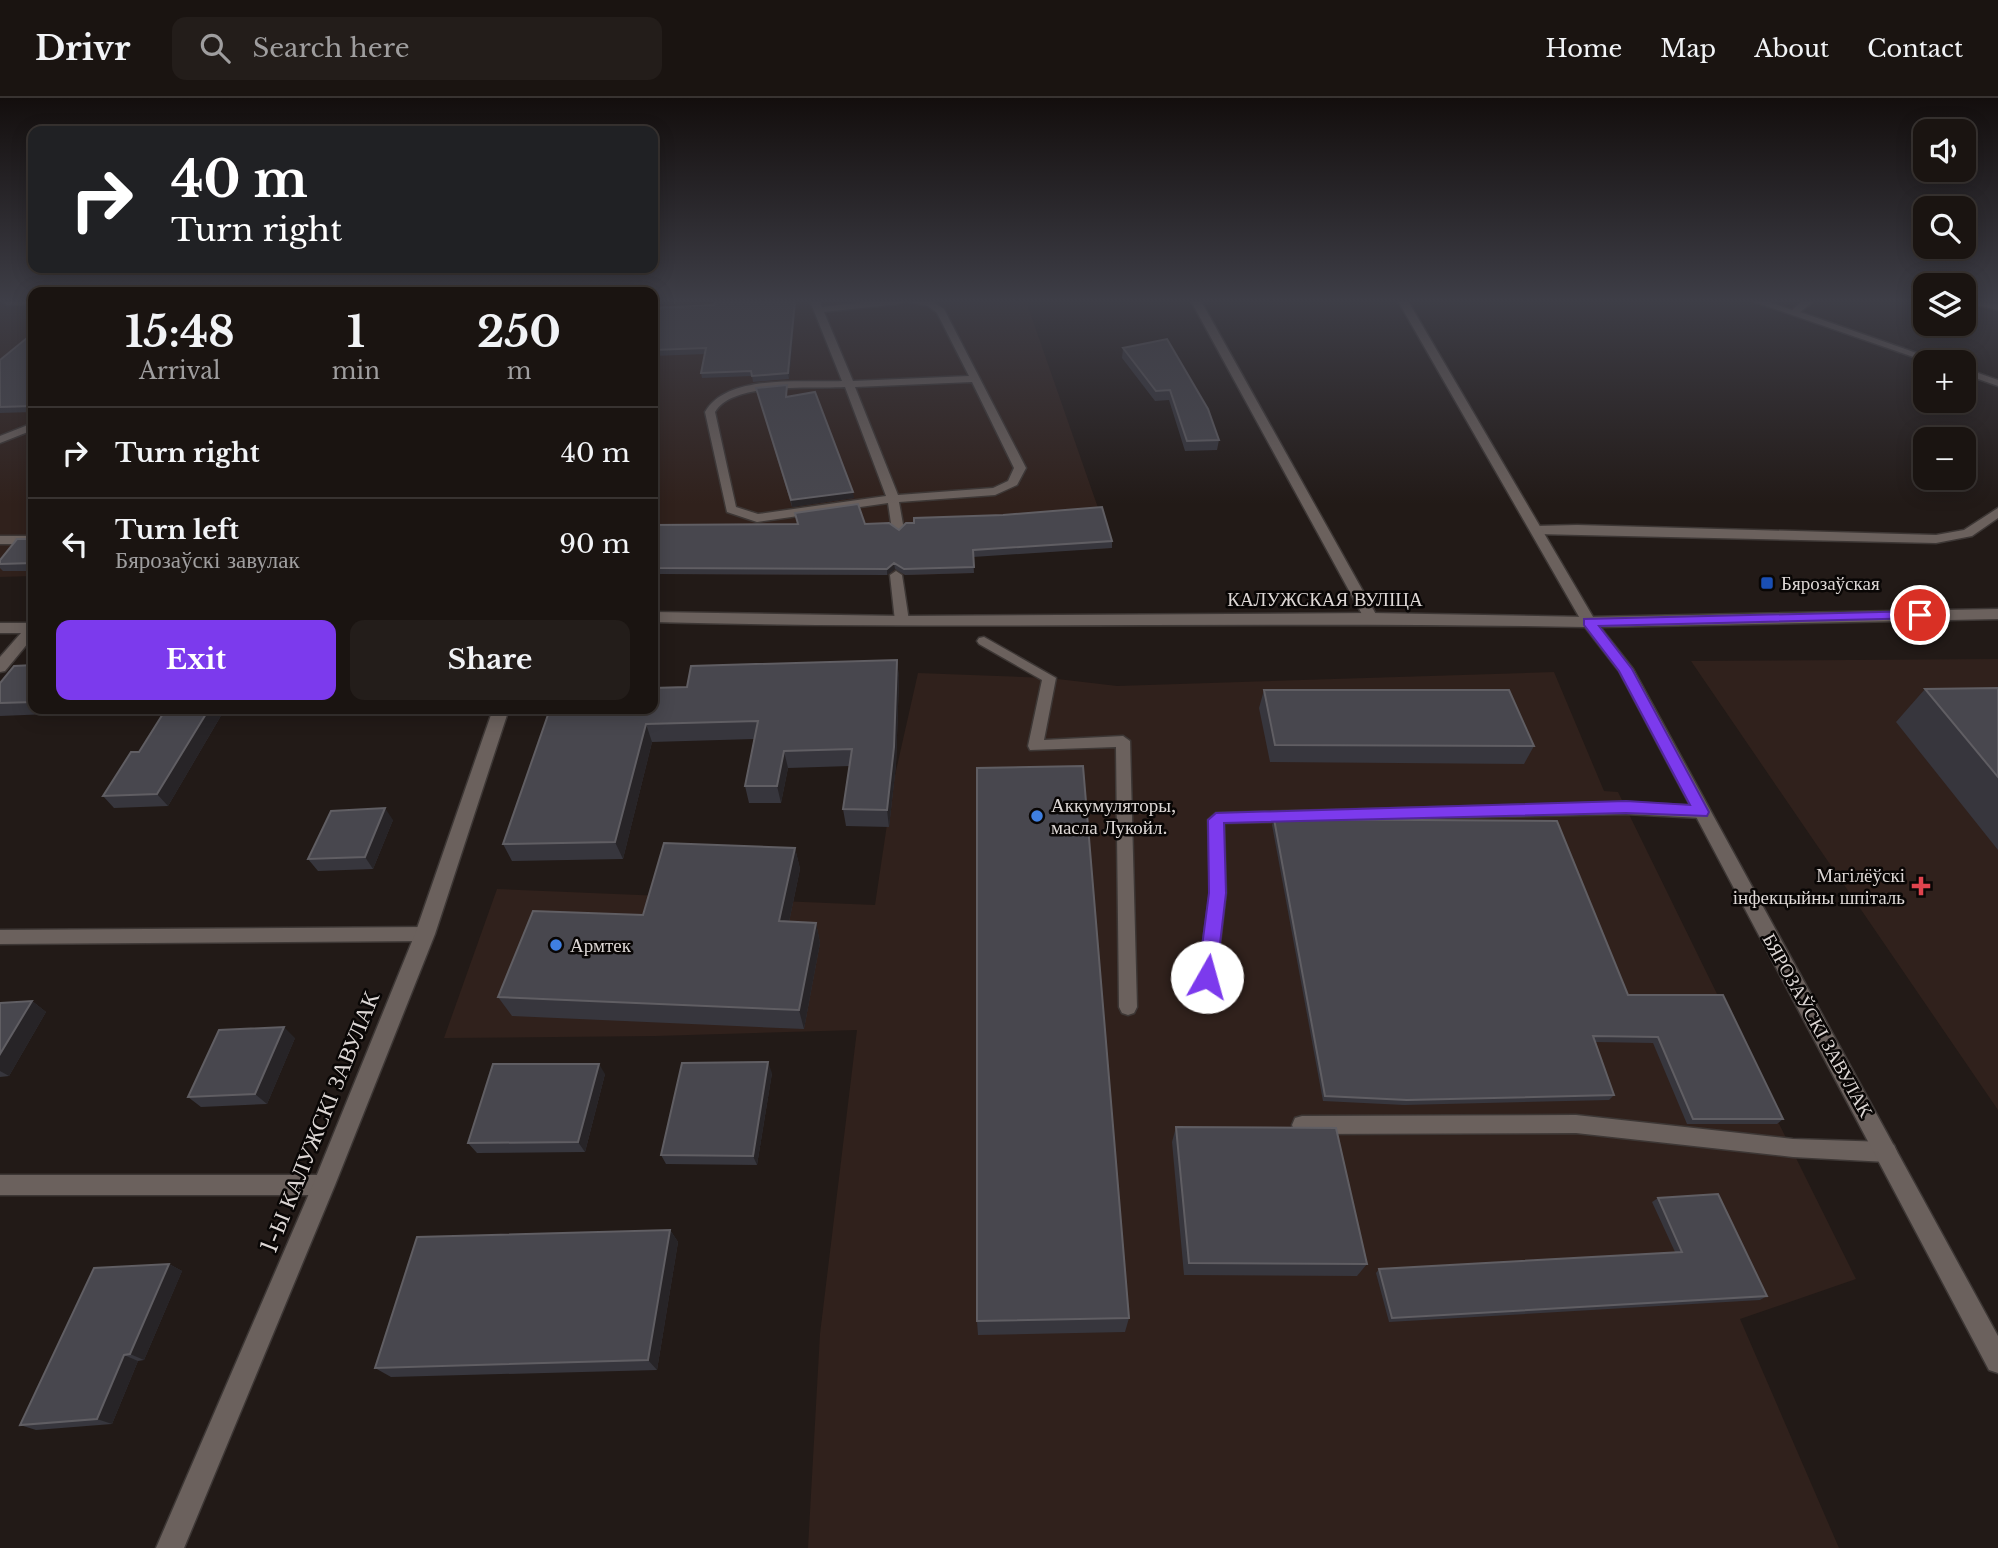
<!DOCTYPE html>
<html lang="en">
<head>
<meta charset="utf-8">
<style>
	body { margin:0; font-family:"Libre Baskerville",serif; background:#231d1a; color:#f1f3f6; height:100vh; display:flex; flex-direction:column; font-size:26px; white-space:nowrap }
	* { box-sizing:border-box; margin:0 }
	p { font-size:23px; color:#9f9e9f }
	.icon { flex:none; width:38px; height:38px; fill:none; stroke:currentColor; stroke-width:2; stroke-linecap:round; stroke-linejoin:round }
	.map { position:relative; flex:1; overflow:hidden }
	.panel { position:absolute; left:28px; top:189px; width:630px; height:427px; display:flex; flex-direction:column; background:#1a1411; border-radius:14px; box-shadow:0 4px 18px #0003,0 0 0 2px #383331 }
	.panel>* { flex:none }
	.top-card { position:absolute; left:28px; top:28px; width:630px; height:147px; border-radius:14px; box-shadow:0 4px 18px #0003,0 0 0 2px #383331; background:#202124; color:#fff; overflow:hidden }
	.fabs { position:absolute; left:1913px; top:21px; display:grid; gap:14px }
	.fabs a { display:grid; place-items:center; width:63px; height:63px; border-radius:14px; background:#1a1411; box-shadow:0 4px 18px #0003,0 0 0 2px #383331; font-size:35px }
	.pin { position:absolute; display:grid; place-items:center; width:60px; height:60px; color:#fff; margin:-30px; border:4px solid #fff; border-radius:50%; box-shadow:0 2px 7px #0007 }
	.me { position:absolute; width:77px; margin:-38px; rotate:7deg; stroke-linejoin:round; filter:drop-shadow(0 0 5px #0008) }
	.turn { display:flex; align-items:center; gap:24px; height:147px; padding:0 28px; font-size:32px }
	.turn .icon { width:91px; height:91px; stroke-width:2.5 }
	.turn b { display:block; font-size:49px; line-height:60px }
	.eta { display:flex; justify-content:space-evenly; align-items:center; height:119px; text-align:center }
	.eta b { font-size:42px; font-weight:700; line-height:49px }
	.primary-button { display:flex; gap:14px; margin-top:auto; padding:14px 28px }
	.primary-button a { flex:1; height:80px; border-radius:14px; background:#7c3aed; color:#fff; font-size:28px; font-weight:700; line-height:80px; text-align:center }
	.primary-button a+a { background:#231d1a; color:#f1f3f6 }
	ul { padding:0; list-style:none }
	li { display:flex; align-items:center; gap:21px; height:91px; padding:0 28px; border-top:2px solid #383331 }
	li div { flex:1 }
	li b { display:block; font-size:26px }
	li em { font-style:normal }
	header { display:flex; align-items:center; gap:42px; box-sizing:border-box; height:98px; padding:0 35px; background:#1a1411; border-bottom:2px solid #383331 }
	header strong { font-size:33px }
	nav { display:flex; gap:38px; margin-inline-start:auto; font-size:24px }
	.search { width:490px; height:63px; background:#231d1a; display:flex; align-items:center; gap:18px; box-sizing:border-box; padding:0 24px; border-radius:14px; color:#9f9e9f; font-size:26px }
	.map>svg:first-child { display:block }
	.built { fill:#30211c }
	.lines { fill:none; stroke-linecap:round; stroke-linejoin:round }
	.service-casing { stroke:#3d3735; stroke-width:3 }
	.minor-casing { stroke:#3d3735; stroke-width:3 }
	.tertiary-casing { stroke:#3d3735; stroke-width:3 }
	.service { fill:#6b615d; fill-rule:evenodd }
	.minor { fill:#6b615d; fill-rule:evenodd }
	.tertiary { fill:#6b615d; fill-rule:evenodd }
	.wall { fill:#37363d }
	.shaded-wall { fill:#272427 }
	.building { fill:#48474e; stroke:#605e63; stroke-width:2 }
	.route { fill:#7c3aed; stroke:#51269a; stroke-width:2 }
	.transit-dot { fill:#1a4fb4; stroke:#090605; stroke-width:2.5 }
	.shop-dot { fill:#3f7fe0; stroke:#090605; stroke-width:2.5 }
	.health-dot { fill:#e0444e; stroke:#090605; stroke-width:2.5 }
	.labels { text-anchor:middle; stroke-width:5; stroke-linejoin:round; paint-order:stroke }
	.poi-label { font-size:19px; fill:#ddd7d5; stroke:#090605; text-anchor:start }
	.street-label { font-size:19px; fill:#ddd7d5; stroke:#090605 }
	.near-street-label { font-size:23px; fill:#ddd7d5; stroke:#090605 }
</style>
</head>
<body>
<header>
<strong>Drivr</strong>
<div class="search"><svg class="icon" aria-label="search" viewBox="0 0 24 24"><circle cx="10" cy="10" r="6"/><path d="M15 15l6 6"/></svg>Search here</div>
<nav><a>Home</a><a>Map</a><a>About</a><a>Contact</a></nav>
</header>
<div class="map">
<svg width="1998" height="1450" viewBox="0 0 1998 1450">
	<rect width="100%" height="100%" fill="#221a17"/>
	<!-- built -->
	<path class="built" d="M0,203h33v275l-33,1z
		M653,203h373l86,247 -103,6 -37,-2 2,21 -59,2 -262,-1z
		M1998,561v451l-307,-449z
		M1554,574l50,119 14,1 101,206 -1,3 138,278 -116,40 99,229h-1031l12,-214 37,-304 -201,6 -212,2 53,-149 378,16 18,-121 25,-111 131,5 68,8z"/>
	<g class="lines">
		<defs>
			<path id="service" d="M3,203h30v3l-26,1z
				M810,203h10l2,6 52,-6h30l-5,3 -75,8 29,69 116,-5 -32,-63 -9,-7 -24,-5h27l13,8 82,159 -9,17 -22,10 -96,7 5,28 -6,4 -6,-4 -4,-27 -131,19 -30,-10 -22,-100c22,-39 98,-29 137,-31zM972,284l42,86 -6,13 -15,7 -95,7 -43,-108zM845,289l41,109 -128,18 -22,-7 -21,-95c18,-31 97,-23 130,-25z
				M1752,203h14l26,9 11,-9h11l-14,11 142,50h-14z
				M1966,203l32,3v6l-30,-7z
				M1964,270l34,12v6l-34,-12z
				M33,325v7l-33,13v-7z
				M1998,410v10l-26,18 -36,7 -400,-9 -6,-4 6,-4 41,-1 359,10 28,-5z
				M0,438h33v8h-33z
				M896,473l6,4 7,46 -7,4 -7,-4 -5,-46z
				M984,539l72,41 -12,62 79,-4 7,5 7,266 -3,6 -6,2 -6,-2 -3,-6 -3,-260 -86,3 -2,-4 14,-66 -63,-36 -2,-3 2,-3z
				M1626,704l75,4 8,6 -8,6 -75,-4 -402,9 2,70 -10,84 -3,5 -6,3 -6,-3 -3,-5 12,-84 -2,-73 8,-7z
				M425,829l6,2 3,5 -3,5 -6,2 -425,3v-14z
				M1576,1017l217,24 94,3 7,3 3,7 -3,7 -7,3 -94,-5 -217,-24 -274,1 -7,-2 -3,-7 3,-7 7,-2z
				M0,1077h324l7,3 3,7 -3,7 -7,3h-324z"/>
			<path id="minor" d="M1191,203h10l177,317 -2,3 -5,2 -7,-5z
				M1398,203h10l188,321 -2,3h-10l-2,-3z
				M33,525v14l-28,34 -5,1v-15l28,-32z
				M493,611h16l-74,225 -100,251 -151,363h-28l158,-366 101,-248z"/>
			<path id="tertiary" d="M1998,511v10l-398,8 33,42 365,667v37l-9,-3 -370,-699 -34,-44c-311,-6 -622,3 -932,-5v-10l249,4 469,-3 218,4z
				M0,525h33v10h-33z"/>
		</defs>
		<!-- service casing -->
		<use href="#service" class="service-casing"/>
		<!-- minor casing -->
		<use href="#minor" class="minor-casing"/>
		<!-- tertiary casing -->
		<use href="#tertiary" class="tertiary-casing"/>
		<!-- service -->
		<use href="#service" class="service"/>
		<!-- minor -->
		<use href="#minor" class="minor"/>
		<!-- tertiary -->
		<use href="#tertiary" class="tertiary"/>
	</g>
	<!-- wall -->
	<path class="wall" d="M796,203l-7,78 -36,3 -1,-6 -50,2 -1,-5 4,-19 -52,2v-48z
		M33,235v79l-33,1v-53z
		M1167,241l52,101 -2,10 -32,1 -16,-51 -14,1 -33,-43 1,-10z
		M787,287v12l67,101 -62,9 -36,-119z
		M795,415l104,17 213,11v7l-139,9 1,16 -69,2 -10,-6 -8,6 -234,-1v-49l145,-1z
		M33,423v50h-30l-3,-3v-8l29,-21z
		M897,562l2,18 -3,87 -7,62 -43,-1 -3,-17 7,-43 -62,2 -7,35h-32l-4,-17 9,-47 -102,3 -29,117 -111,2 -9,-17 184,-157z
		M33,567v44h44l-3,4 -74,3v-33z
		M1998,590v162l-102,-128 29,-33z
		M1264,592l270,56 -10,18 -254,-2 -11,-54z
		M166,611h79l-2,4 -21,1 -54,92 -54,2 -11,-12 36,-44z
		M1274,721l354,176 155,124 -6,5h-90l-34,-81 -58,-1 19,53 -5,5 -205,5 -81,-4 -51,-276z
		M393,722l-20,49 -55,2 -10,-12z
		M795,750l5,21 -11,53 27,1 4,20 -16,86 -292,-13 -14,-19 145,-82z
		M32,903l14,11 -37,64 -9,1v-74z
		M295,940l-28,66 -66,3 -13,-10z
		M772,975l-15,92 -91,-1 -5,-9z
		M605,976l-20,78 -108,1 -9,-10z
		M1176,1029l191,137 -10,12 -173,-1 -12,-133z
		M1658,1100l109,98 -7,4 -371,22 -13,-49 3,-4 296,-17 -23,-50z
		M670,1132l8,12 -21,128 -266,7 -16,-9z
		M169,1166l13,7 -38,89 -6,1 -26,63 -76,6 -16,-5z
		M1129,1220l-4,14 -147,3 -1,-14z"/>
	<!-- shaded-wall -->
	<path class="shaded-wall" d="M795,203h1l-7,78 -1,-6z
		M853,394l1,6 -62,9 -1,-7z
		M894,465l1,6 -8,6v-6z
		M897,562l2,18 -3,87 -7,62 -2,-17z
		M209,611h9l4,5 -54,92 -11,-12z
		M646,626l6,18 -29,117 -8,-17z
		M784,653l4,17 -7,35 -4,-17z
		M385,710l8,12 -20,49 -8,-12z
		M795,750l5,21 -15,72 -6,-20z
		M816,825l4,20 -16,86 -5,-19z
		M32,903l14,11 -37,64 -9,-5v-17z
		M284,929l11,11 -28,66 -12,-10z
		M768,964l4,11 -15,92 -4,-9z
		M599,966l6,10 -20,78 -7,-10z
		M670,1132l8,12 -21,128 -9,-10z
		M169,1166l13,7 -38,89 -14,-6z
		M124,1257l14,6 -26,63 -15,-5z"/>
	<!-- building -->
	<path class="building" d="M715,203h80l-7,72 -36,3 -1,-5 -50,2 5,-25 -53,2v-42l61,-3z
		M33,235v73l-33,1v-47z
		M1167,241l41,70 11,31 -32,1 -17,-51 -14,1 -33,-43z
		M787,287l-1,12 29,-5 38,100 -62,8 -35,-112z
		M858,406l7,20 24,-1 10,7 7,-7h8v-5l89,-3 99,-8 10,34 -139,9 1,17 -70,2 -10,-6 -7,6 -234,-1v-43l145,-1 -3,-11z
		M33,423v42l-33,1v-4l17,-21h12l-1,-12z
		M897,562l-3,87 -7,63 -44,-1 9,-60 -68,2 -7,35h-32l13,-65 -112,3 -31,118 -112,2 47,-135h103v-21l34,-1 4,-21z
		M33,567v37l-33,1v-20l14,-17z
		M1998,590v89l-73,-88z
		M1264,592h245l25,56 -259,-1z
		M166,611h43l-52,85 -54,2 28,-44h8z
		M1083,668l46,552 -152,3v-553z
		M385,710l-20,49 -57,2 23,-48z
		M1274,721l283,2 71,174h95l60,124h-90l-35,-82 -65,-1 21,59 -207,5 -82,-4z
		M664,745l131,5 -16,73 37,2 -17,87 -301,-13 35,-86 110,4z
		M32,903l-32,53v-51z
		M284,929l-29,67 -67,3 31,-67z
		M768,964l-15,94 -92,-1 21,-92z
		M493,966h106l-21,78 -110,1z
		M1176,1029l160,1 31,136 -178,-1z
		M1718,1096l49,102 -375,22 -13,-49 303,-17 -24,-54z
		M670,1132l-22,130 -273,8 42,-131z
		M169,1166l-39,90 -6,1 -27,64 -77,6 74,-157z"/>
	<!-- sky -->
	<linearGradient id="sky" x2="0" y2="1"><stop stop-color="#130e0d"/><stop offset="0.5" stop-color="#3e3e47"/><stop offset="1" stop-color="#3e3e47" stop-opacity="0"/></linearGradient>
	<rect width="1998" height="406" fill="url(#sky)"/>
	<!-- route -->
	<path class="route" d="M1920,513l6,4 -2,3 -325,8 33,43 77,143 -2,4 -81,-3 -402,10 2,70 -10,84 -3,5 -6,2 -6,-2 -3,-5 11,-84 -1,-73 8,-7 410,-12 64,4 -71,-134 -35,-46v-6z"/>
	<!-- markers -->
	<rect class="transit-dot" x="1760" y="478" width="14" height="14" rx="3.5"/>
	<g class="shop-dot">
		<circle cx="1037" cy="718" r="7"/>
		<circle cx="556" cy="847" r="7"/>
	</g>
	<path class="health-dot" d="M1917.5 777.5h7v7h7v7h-7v7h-7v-7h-7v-7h7z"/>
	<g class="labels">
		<!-- poi labels -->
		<g class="poi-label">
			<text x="1781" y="492">Бярозаўская</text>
			<text x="1051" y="714">Аккумуляторы,<tspan x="1051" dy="22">масла Лукойл.</tspan></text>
			<text x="1905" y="784" text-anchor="end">Магілёўскі<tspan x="1905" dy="22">інфекцыйны шпіталь</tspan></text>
			<text x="570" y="854">Армтек</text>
		</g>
		<!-- street labels -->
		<g class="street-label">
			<text x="1325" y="508">КАЛУЖСКАЯ ВУЛІЦА</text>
			<text transform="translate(1818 927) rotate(61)" y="7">БЯРОЗАЎСКІ ЗАВУЛАК</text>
		</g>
		<!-- near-street labels -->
		<g class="near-street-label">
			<text transform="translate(320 1024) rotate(-68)" y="8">1-Ы КАЛУЖСКІ ЗАВУЛАК</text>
		</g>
	</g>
</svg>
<div class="fabs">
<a><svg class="icon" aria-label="sound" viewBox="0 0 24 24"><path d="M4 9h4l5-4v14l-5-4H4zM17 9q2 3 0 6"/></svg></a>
<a><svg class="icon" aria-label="search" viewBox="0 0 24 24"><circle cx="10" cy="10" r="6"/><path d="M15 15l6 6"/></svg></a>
<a><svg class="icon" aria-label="layers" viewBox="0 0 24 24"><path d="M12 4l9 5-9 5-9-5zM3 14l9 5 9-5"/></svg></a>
<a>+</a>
<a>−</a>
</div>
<div class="pin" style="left:1920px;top:517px;background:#d93025"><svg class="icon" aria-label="arrive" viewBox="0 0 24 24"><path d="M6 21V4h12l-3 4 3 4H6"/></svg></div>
<svg class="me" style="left:1207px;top:879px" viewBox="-20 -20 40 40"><circle r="19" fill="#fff"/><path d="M0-13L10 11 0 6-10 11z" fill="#7c3aed"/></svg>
<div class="top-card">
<div class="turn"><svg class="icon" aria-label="right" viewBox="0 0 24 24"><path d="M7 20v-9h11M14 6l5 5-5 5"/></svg><div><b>40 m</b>Turn right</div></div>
</div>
<section class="panel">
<div class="eta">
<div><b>15:48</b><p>Arrival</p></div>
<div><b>1</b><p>min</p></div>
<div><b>250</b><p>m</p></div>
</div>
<ul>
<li><svg class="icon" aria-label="right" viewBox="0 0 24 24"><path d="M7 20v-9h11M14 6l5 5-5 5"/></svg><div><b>Turn right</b></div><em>40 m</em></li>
<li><svg class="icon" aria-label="left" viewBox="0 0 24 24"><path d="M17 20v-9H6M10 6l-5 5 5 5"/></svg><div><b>Turn left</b><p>Бярозаўскі завулак</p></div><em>90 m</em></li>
</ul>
<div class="primary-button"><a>Exit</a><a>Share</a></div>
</section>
</div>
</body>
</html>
